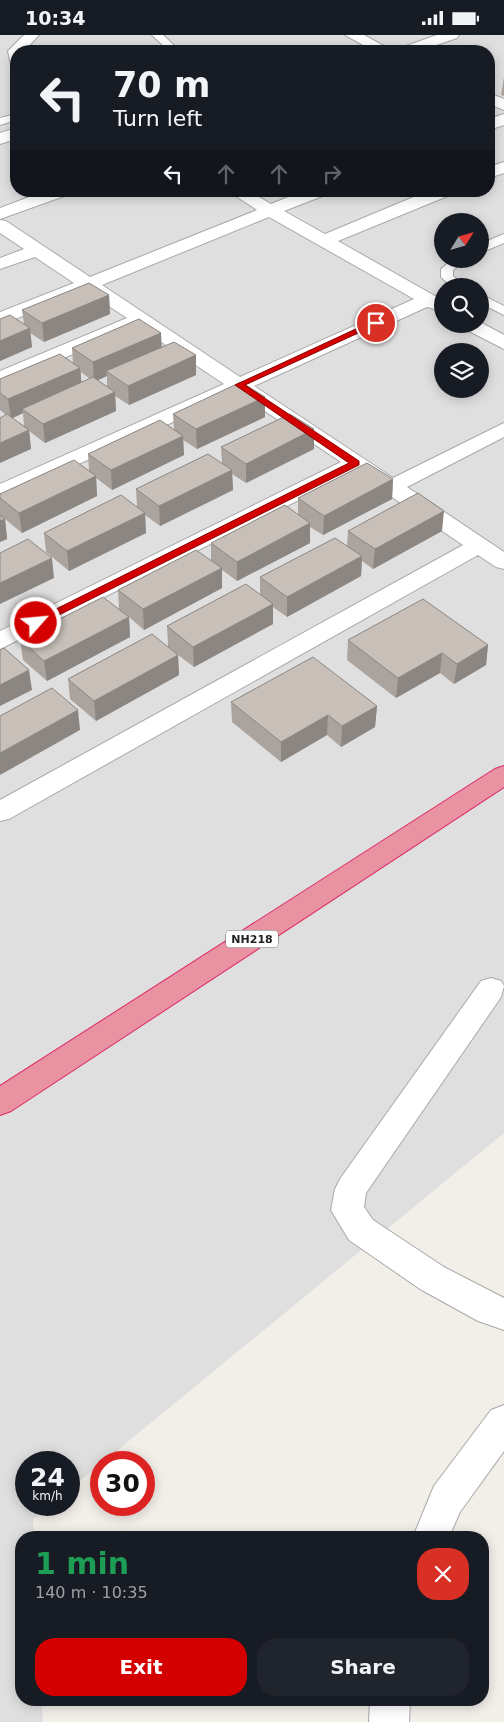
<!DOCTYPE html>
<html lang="en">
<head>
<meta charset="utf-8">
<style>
	body { margin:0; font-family:"DejaVu Sans",sans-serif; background:#20242c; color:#f1f3f6; height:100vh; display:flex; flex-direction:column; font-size:19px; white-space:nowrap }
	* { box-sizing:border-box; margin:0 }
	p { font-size:16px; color:#9ea1a6 }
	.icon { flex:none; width:28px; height:28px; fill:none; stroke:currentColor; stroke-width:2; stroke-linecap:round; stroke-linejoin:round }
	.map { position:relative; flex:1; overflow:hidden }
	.drawer { position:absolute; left:15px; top:1496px; width:474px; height:175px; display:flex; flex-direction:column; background:#171b24; border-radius:20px; box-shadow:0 2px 12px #0003 }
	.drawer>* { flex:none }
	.top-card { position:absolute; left:10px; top:10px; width:485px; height:152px; border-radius:20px; box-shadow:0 2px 12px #0003; background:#171b24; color:#f1f3f6; overflow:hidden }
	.needle { width:32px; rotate:53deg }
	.controls { position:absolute; left:434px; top:178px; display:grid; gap:10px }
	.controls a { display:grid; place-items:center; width:55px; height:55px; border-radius:50%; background:#171b24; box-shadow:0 2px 12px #0003; font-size:25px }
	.speed { position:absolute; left:15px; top:1416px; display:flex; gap:10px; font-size:25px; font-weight:700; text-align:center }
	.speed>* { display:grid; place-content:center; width:65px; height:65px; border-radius:50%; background:#171b24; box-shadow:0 2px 12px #0003; line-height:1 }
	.speed small { font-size:12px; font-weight:400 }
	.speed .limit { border:8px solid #d22; background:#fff; color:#111 }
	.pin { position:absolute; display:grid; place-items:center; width:42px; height:42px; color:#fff; margin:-21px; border:2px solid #fff; border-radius:50%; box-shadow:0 1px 5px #0007 }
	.me { position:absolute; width:55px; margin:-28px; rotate:63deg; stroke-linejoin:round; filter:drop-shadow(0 0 4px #0008) }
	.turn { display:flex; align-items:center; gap:18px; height:105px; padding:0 20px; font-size:22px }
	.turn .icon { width:65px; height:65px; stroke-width:2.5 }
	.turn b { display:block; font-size:35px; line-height:42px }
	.lanes { display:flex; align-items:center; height:48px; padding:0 20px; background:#0003; justify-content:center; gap:25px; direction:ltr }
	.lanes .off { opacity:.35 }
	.round { display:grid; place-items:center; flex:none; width:52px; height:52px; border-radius:20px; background:#20242c }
	.summary { display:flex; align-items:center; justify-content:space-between; height:85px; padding:0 20px }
	h1 { font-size:30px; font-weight:700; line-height:38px; color:#1e9e55 }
	.button { display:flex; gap:10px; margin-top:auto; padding:10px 20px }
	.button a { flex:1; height:58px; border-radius:20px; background:#d40000; color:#fff; font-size:20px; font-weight:700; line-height:58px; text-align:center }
	.button a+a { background:#20242c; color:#f1f3f6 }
	.status { display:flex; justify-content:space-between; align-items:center; height:35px; padding:0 25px; background:#171b24; direction:ltr }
	.status svg { height:14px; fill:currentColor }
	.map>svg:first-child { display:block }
	.residential { fill:#e0dfdf; fill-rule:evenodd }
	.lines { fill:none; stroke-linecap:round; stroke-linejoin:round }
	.lane-casing { stroke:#a9a9a9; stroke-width:2 }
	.street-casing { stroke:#a9a9a9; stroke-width:2 }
	.highway-casing { stroke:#dc2a67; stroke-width:2 }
	.lane { fill:#fff; fill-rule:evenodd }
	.street { fill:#fff; fill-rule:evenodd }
	.highway { fill:#e892a2; fill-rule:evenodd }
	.wall { fill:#aba49e; fill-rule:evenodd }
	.shaded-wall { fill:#8b8681 }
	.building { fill:#c7bfb8; stroke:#8b8681 }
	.route { fill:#d40000; stroke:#8a0000 }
	.labels { text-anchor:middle; stroke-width:4.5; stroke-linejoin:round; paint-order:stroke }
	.shield { fill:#fff; stroke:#646464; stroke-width:1 }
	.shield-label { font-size:11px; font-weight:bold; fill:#222 }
</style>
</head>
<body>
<div class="status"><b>10:34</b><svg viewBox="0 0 49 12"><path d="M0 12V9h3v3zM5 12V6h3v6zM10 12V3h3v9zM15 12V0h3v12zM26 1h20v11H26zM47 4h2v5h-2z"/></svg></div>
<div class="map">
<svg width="504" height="1687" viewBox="0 0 504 1687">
	<rect width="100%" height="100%" fill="#f2efe9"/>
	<!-- residential -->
	<path class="residential" d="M0,0h504v1098l-435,357v-27h-43v42h24l-17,14 1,18h-13v163h20l2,22h-43zM16,16h473v140h-473zM442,186h38v38h-38zM442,251h38v38h-38zM442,316h38v38h-38z"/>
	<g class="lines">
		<defs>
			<path id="lane" d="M152,0h11l17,16h-11z
				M16,79v6l-16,5v-7z
				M504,199v9l-24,10v-9z
				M453,224h14l-14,11v6l12,10h-14l-10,-9v-8z
				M480,259l24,12v9l-24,-12z"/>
			<path id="street" d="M24,0h15l-15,16h-8v16l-5,-2 -3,-14z
				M345,0h19l29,16h-19z
				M437,0h22l-2,3 -38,13h-22l3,-3z
				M489,58l15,6v11l-15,-6z
				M504,79v11l-15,5v-11z
				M16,93v11l-16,5v-11z
				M504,127v11l-15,5v-11z
				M45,156h24l-2,4 -67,24v-11z
				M228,156h21l22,13 32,-13h24l-2,4 -41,16 41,23 103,-43h24l-2,4 -112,46 104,59v11l-15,-4 -173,79 139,92 111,-55v14l-97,50 97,65v17l-8,-2 -18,-12 -469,264 -9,2v-21l463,-255 -108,-73 -355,177v-18l341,-169 -103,-69 -238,106v-15l224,-100 -85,-57 -139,57v-13l127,-53 -41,-27 -86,34v-13l74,-29 -39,-26 -35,12v-11l24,-9 -24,-16v-13l6,1 84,56 167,-67zM269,182l145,82 -174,78 -138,-92z
				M480,287l24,13v14l-41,-21 -3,-4h20z
				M491,943l10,3 3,5 -3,11 -135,196 -2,14 9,13 71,47 60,31v32l-26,-9 -58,-32 -71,-49 -18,-30 4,-21 5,-10 141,-198z
				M504,1370v46l-44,61 -11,25h-36l21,-51 57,-76z
				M370,1665h40l-1,22h-40z"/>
			<path id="highway" d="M504,731v21l-493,324 -11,4v-29l495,-317z"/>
		</defs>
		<!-- lane casing -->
		<use href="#lane" class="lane-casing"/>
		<!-- street casing -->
		<use href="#street" class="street-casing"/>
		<!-- highway casing -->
		<use href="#highway" class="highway-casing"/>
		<!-- lane -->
		<use href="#lane" class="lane"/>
		<!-- street -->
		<use href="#street" class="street"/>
		<!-- highway -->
		<use href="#highway" class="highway"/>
	</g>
	<!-- wall -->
	<path class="wall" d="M504,42v19l-3,-1z
		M109,260l1,19 -66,28 -14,-9 2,14 -32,14v-42l24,5 -2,-14z
		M161,298v14l35,8v20l-67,30 -14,-9 1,15 -71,32 -16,-12 2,18 -25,-34 -6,-5v-31l73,-16 -1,-15zM81,337l9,7 -9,3zM107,341v11l-9,-7zM23,378l1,13 -12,-8z
		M265,362v20l-68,32 -14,-9 1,15 -72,35 -16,-12 1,18 -75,37 -17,-14 2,20 -7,3v-48l89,-23 -1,-17 86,-25 -1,-15z
		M221,412l93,2 -68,34 -14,-9 1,16 -73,36 -15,-11 1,18 -77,38 -23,-19 -2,-19 93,-26 -1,-18 86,-26z
		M393,444l-1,20 -69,36 -13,-8v16l-73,38 -15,-11v18l-78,42 -15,-13 1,20 -83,44 -24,-21 -3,-21 99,-30 -1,-19 93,-29v-18l87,-29v-16z
		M348,496h94l-69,38 -11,-8 -1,15 -74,41 -14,-10v17l-79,43 -16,-12 1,20 -83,46 -26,-22 -2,-20 100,-32 -1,-21 93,-31v-18l87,-31z
		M348,605l140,5 -2,20 -32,19 -14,-11 -44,25 -49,-38z
		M231,667l146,4 -2,21 -34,20 -14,-12 -46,27 -49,-40z"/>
	<!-- shaded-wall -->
	<path class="shaded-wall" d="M109,260l1,19 -66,28 -2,-19z
		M30,293l2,19 -32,14v-20z
		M161,298l1,19 -56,19 1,5 -13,6 -1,-20z
		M196,320v20l-67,30 -1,-19z
		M80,333l2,19 -60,22 1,4 -12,6 -3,-20z
		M115,357l1,19 -71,32 -2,-19z
		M265,362v20l-68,32 -1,-20z
		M314,394v20l-68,34v-19z
		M29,395l2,19 -31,14v-20z
		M183,401l1,19 -72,35 -1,-20z
		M232,435l1,20 -73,36 -1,-20z
		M96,441l1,20 -75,37 -3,-20z
		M393,444l-1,20 -69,36 1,-19z
		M444,476l-2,20 -69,38 2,-20z
		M145,478l1,20 -77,38 -2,-20z
		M5,484l2,20 -7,3v-21z
		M310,488v20l-73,38v-19z
		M362,521l-1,20 -74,41v-20z
		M52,523l2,20 -54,26v-21z
		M222,533v20l-78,42 -1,-21z
		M273,569v20l-79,43 -1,-20z
		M129,582l1,20 -83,44 -3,-20z
		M488,610l-2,20 -32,19 3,-20z
		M442,618l-2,20 -44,25 2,-20z
		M178,620l1,20 -83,46 -2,-20z
		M29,635l3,20 -32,16v-21z
		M377,671l-2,21 -34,20 1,-21z
		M78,675l2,20 -80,45v-22z
		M328,680l-1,20 -46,27v-20z"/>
	<!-- building -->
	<path class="building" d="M89,248l20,12 -67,28 -20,-13z
		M10,280l20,13 -30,13v-22z
		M139,284l22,14 -68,29 -21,-14z
		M174,307l22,13 -68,31 -22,-15z
		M60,319l20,14 -72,31 -8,-6v-14z
		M93,342l22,15 -72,32 -21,-15z
		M241,347l24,15 -69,32 -23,-15z
		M7,379l22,16 -29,13v-25z
		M290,379l24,15 -68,35 -25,-17z
		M160,385l23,16 -72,34 -23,-16z
		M208,419l24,16 -73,36 -23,-17z
		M74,425l22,16 -77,37 -19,-15v-4z
		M367,428l26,16 -69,37 -26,-18z
		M418,458l26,18 -69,38 -27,-18z
		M121,460l24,18 -78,38 -23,-18z
		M285,470l25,18 -73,39 -26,-19z
		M0,480l5,4 -5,2z
		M335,503l27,18 -75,41 -27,-20z
		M28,504l24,19 -52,25v-30z
		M196,515l26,18 -79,41 -25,-19z
		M246,549l27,20 -80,43 -26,-21z
		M103,562l26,20 -85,44 -24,-22z
		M423,564l65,46 -31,19 -15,-11 -44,25 -50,-38z
		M152,599l26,21 -84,46 -26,-22z
		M4,613l25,22 -29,15v-35z
		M313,622l64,49 -35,20 -14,-11 -47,27 -50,-40z
		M52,653l26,22 -78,43v-37z"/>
	<!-- route -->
	<path class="route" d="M373,286l7,2 -135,62 114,76v4l-320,160h-7v-4l317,-158 -114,-78z"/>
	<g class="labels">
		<!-- shield labels -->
		<rect class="shield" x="226" y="895.5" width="52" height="17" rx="4"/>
		<g class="shield-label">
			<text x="252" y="908">NH218</text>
		</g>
	</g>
</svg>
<div class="controls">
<a><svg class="needle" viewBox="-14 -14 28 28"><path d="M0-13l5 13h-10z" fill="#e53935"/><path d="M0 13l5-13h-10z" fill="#9ea1a6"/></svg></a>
<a><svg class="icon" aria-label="search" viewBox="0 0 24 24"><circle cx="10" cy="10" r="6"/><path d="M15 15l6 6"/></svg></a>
<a><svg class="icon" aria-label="layers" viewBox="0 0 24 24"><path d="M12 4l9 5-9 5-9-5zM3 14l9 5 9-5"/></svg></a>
</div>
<div class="speed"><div>24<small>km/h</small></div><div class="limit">30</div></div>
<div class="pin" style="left:376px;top:288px;background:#d93025"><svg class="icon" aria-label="arrive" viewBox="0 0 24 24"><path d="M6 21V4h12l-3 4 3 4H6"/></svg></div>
<svg class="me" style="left:36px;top:588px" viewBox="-20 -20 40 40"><circle r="17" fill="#d40000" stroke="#fff" stroke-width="3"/><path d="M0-11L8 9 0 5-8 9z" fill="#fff"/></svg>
<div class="top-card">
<div class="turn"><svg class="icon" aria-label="left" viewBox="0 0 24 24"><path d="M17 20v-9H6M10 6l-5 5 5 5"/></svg><div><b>70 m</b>Turn left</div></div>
<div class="lanes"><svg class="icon" aria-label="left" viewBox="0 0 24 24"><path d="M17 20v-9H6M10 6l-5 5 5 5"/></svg><svg class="icon off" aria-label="ahead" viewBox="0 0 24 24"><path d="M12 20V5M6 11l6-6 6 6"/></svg><svg class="icon off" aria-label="ahead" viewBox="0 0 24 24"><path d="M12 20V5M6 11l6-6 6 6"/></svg><svg class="icon off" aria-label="right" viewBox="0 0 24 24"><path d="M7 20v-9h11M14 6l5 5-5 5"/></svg></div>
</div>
<section class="drawer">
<div class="summary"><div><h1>1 min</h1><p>140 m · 10:35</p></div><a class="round" style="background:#d93025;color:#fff"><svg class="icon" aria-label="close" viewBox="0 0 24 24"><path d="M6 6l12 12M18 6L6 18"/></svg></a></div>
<div class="button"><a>Exit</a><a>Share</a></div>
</section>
</div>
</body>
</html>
